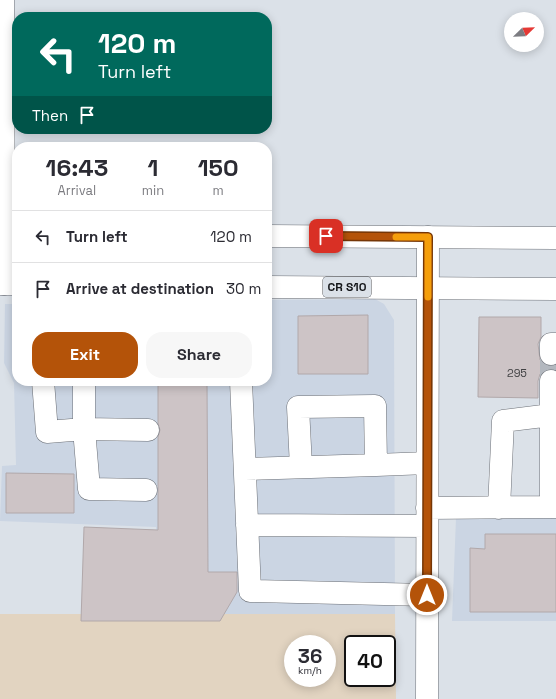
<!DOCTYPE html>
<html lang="en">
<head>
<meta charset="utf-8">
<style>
	body { margin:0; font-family:"Space Grotesk",sans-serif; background:#f7f7f7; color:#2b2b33; height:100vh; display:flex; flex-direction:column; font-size:15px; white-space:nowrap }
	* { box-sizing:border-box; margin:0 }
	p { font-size:13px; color:#7c7c81 }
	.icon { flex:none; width:22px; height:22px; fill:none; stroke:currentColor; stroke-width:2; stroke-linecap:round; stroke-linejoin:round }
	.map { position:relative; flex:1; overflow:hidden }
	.drawer { position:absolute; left:12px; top:142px; width:260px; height:244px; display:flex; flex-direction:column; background:#fff; border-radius:16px; box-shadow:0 2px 10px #0003 }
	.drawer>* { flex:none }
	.hud { position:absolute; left:12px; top:12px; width:260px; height:122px; border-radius:16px; box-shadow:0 2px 10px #0003; background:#00695c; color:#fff; overflow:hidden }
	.needle { width:26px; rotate:67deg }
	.controls { position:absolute; left:504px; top:12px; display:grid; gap:8px }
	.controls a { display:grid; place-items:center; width:40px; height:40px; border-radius:50%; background:#fff; box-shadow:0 2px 10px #0003; font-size:20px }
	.speed { position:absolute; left:284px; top:635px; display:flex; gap:8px; font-size:20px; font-weight:700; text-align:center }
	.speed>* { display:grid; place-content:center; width:52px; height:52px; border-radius:50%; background:#fff; box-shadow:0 2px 10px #0003; line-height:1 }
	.speed small { font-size:10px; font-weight:400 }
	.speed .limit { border:2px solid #111; border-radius:6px; background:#fff; color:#111 }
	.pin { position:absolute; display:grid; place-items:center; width:34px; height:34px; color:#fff; margin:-17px; border-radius:8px; box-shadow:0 2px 6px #0006 }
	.me { position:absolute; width:44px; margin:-22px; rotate:0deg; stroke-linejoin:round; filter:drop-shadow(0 0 3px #0008) }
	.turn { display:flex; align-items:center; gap:14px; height:84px; padding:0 20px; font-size:18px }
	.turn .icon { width:52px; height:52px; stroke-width:2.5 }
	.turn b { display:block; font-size:28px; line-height:34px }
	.then { display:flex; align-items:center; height:38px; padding:0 20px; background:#0003; gap:8px; font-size:15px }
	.eta { display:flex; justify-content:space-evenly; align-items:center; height:68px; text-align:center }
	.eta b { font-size:24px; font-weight:700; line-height:28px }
	.action { display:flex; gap:8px; margin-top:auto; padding:8px 20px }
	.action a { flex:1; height:46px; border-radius:16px; background:#b45309; color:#fff; font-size:16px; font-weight:700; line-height:46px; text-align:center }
	.action a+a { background:#f7f7f7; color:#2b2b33 }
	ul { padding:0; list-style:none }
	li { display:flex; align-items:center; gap:12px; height:52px; padding:0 20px; border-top:1px solid #e1e1e2 }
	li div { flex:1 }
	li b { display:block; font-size:15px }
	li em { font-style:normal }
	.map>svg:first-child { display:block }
	.built { fill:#cbd5e3 }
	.industrial { fill:#e2d4c1; fill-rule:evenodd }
	.building { fill:#cdc4c6; stroke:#b1a8aa }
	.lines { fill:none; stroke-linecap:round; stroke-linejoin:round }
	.minor-tunnel { stroke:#b3b8bf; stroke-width:22; stroke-dasharray:22 11; stroke-linecap:butt }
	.minor-casing { stroke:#6b6f76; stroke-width:23 }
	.major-casing { stroke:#6b6f76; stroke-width:23 }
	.minor { stroke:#fff; stroke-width:22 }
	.major { stroke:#fff; stroke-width:22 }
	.route-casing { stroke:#753606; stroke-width:10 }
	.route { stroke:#b45309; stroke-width:7 }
	.slow { stroke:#f59e0b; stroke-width:7 }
	.labels { text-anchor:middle; stroke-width:3; stroke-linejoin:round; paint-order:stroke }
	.number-label { font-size:11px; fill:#424244 }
	.shield { fill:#dbe1e8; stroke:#505357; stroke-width:1 }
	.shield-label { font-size:12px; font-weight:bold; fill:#141619 }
</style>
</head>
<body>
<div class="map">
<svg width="556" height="699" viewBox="0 0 556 699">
	<rect width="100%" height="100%" fill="#dbe1e8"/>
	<!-- built -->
	<path class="built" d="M375,299l9,5 10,16 1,294h-238l-1,-87 -156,-6 2,-55 14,-1 -2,-82 -10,-20 1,-59h12v77h250v-81z
		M456,518h100v103h-104z"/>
	<!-- industrial -->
	<path class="industrial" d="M0,614h395l1,85h-396zM293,644h34v34h-34zM353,644h34v34h-34z"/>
	<!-- building -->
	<path class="building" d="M368,315v59h-70v-58z
		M479,317h62v20l-3,7 2,16 5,5 6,1 5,-1v5l-5,-1 -6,1 -5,4 -2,7v17l-60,-1z
		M158,381h49l1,191h29v20l-17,29h-139l3,-94 74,3v-93l2,-7 -2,-7z
		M6,473l68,1v39h-68z
		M485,534h71v78h-86v-64l15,1z"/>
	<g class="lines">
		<!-- minor-tunnel -->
		<path class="minor-tunnel" d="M551,354v27"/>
		<defs>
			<path id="minor" d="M3,0l1,284
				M551,354v-10h5
				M43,381l4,51 37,-3v-48
				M241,381l9,210 177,4
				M376,465l51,-2
				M245,469l131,-4 -1,-59 -77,1 3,60
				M146,490l-57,-1 -5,-60 64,1
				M551,507v-126
				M427,508l129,-1
				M499,508l4,-87 48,-6
				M247,525l180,1
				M427,699l1,-462"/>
			<path id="major" d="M0,234h17
				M267,236l289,2
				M0,284h17
				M267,287l289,2"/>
		</defs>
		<!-- minor casing -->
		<use href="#minor" class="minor-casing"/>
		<!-- major casing -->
		<use href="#major" class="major-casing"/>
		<!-- minor -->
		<use href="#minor" class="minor"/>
		<!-- major -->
		<use href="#major" class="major"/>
	</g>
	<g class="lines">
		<defs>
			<path id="route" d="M326,236l102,1 -1,358"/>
		</defs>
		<!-- route casing -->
		<use href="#route" class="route-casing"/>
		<!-- route -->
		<use href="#route" class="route"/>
		<!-- slow -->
		<path class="slow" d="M396,237h32v60"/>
	</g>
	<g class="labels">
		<!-- number labels -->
		<g class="number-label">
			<text x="517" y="377">295</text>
		</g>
		<!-- shield labels -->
		<rect class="shield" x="323" y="277" width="48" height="20" rx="3"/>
		<g class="shield-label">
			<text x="347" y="291">CR S10</text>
		</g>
	</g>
</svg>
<div class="controls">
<a><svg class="needle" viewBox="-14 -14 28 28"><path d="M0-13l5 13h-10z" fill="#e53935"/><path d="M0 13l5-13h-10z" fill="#7c7c81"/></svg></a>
</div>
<div class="speed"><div>36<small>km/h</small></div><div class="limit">40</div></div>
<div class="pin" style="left:326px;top:236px;background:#d93025"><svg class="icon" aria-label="arrive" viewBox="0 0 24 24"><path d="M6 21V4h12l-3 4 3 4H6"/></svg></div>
<svg class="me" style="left:427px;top:595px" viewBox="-20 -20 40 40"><circle r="17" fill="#b45309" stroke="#fff" stroke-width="3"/><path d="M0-11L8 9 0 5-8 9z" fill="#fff"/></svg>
<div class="hud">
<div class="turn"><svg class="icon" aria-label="left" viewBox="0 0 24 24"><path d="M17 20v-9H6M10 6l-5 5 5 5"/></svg><div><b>120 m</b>Turn left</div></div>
<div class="then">Then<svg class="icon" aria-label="arrive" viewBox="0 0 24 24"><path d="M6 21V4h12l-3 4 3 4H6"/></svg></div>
</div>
<section class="drawer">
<div class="eta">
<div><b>16:43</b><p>Arrival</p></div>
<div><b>1</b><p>min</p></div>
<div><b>150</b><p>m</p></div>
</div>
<ul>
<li><svg class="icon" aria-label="left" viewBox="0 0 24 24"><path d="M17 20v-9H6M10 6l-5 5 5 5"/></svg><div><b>Turn left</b></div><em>120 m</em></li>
<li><svg class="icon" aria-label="arrive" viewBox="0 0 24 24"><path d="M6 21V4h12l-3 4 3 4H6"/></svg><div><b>Arrive at destination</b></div><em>30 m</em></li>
</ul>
<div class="action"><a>Exit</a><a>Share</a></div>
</section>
</div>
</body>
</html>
